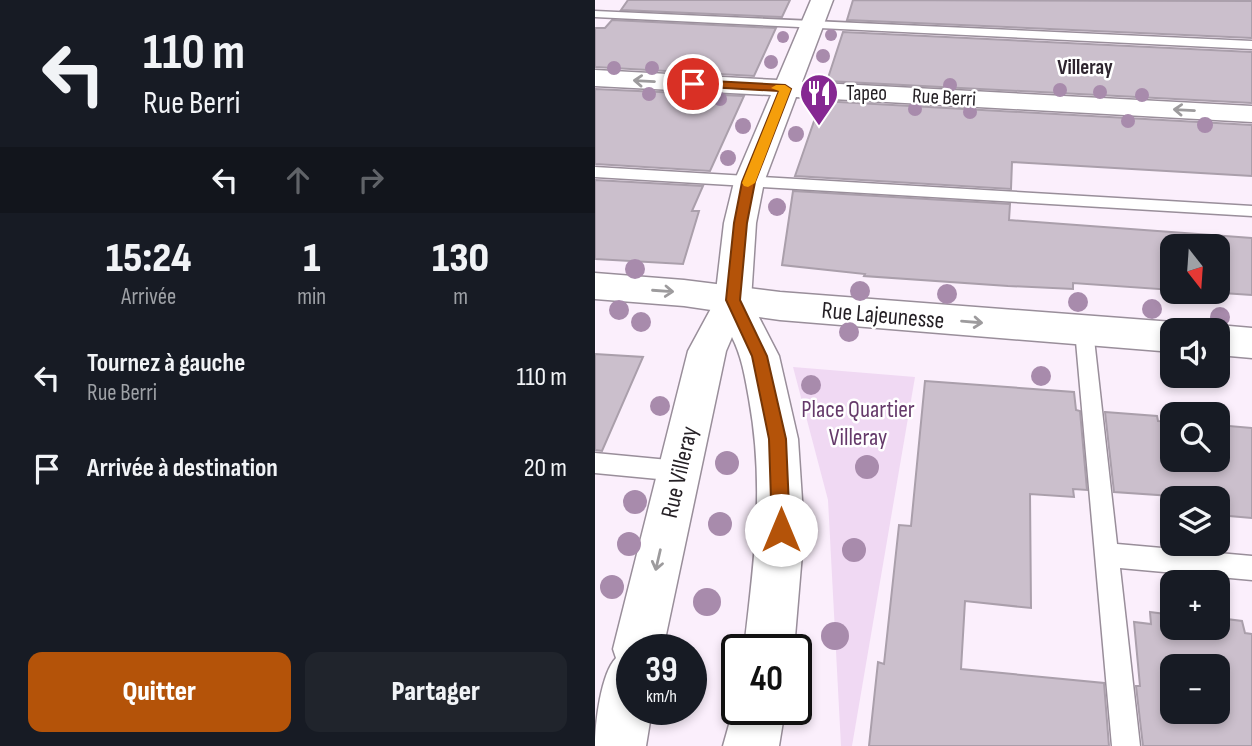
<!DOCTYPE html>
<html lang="fr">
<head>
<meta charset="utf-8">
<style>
	body { margin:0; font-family:"Sofia Sans Condensed",sans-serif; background:#20242c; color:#f1f3f6; height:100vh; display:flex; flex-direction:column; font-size:26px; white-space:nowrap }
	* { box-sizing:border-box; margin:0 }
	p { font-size:23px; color:#9ea1a6 }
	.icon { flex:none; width:38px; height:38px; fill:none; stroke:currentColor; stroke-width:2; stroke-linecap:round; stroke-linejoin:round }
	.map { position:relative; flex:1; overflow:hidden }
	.side { display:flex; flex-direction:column; background:#171b24; width:595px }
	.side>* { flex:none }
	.hud { background:#171b24; color:#f1f3f6; overflow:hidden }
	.needle { width:46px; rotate:163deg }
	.controls { position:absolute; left:565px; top:234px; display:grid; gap:14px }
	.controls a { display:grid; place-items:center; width:70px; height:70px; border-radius:14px; background:#171b24; box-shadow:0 4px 10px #0003; font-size:35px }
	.speed { position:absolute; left:21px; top:634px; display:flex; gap:14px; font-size:35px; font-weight:700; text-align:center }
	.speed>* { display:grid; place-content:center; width:91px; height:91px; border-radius:50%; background:#171b24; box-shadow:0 4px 10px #0003; line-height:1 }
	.speed small { font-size:18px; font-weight:400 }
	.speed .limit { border:4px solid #111; border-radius:10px; background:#fff; color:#111 }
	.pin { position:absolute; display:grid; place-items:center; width:60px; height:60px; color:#fff; margin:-30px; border:4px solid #fff; border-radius:50%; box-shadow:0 2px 7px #0007 }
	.me { position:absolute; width:77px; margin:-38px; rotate:0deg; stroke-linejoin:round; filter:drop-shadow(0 0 5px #0008) }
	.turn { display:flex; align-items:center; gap:24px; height:147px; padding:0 28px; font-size:32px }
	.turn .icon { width:91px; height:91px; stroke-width:2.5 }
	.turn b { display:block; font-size:49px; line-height:60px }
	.lanes { display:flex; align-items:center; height:66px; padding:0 28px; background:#0003; justify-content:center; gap:35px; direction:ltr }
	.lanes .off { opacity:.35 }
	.eta { display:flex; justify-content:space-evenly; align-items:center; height:119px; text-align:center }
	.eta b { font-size:42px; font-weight:800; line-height:49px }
	.primary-button { display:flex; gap:14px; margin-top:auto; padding:14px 28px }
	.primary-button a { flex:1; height:80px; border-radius:14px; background:#b45309; color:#fff; font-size:28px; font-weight:800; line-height:80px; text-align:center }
	.primary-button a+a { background:#20242c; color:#f1f3f6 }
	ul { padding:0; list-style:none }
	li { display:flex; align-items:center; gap:21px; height:91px; padding:0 28px }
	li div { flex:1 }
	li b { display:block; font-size:26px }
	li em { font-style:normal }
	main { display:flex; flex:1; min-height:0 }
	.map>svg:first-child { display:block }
	.green { fill:#f0d9f3 }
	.building { fill:#cbbfcc; stroke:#aa9fab; stroke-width:2; fill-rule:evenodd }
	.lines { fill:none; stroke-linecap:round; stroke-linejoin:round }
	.service-casing { stroke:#998e9a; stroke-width:3 }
	.minor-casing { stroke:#998e9a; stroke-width:3 }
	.tertiary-casing { stroke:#998e9a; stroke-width:3 }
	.secondary-casing { stroke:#998e9a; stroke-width:3 }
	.service { fill:#fff; fill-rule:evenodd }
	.minor { fill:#fff; fill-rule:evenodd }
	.tertiary { fill:#fff; fill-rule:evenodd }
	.secondary { fill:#fff; fill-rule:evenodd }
	.tree { fill:#a88bac }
	.oneway { stroke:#9d9b9d }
	.route { fill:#b45309; stroke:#753606; stroke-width:2 }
	.slow { fill:#f59e0b }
	.labels { text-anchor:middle; stroke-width:5; stroke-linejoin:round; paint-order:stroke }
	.far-neighbourhood-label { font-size:21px; font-weight:bold; fill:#2e252f; stroke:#fff }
	.far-poi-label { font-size:21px; fill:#252025; stroke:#fff; text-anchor:start }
	.far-street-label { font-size:21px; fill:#252025; stroke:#fff }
	.street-label { font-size:24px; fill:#252025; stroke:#fff }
	.park-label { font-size:24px; fill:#653a6a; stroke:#fff }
</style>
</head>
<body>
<main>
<section class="side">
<div class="hud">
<div class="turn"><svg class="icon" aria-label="left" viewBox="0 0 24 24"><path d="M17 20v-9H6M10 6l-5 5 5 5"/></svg><div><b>110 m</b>Rue Berri</div></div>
<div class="lanes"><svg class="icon" aria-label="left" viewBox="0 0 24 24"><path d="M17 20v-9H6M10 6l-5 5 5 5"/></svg><svg class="icon off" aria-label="ahead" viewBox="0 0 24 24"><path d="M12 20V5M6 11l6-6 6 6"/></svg><svg class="icon off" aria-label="right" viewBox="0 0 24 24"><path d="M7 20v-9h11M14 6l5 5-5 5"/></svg></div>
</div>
<div class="eta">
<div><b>15:24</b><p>Arrivée</p></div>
<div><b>1</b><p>min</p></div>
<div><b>130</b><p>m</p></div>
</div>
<ul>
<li><svg class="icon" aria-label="left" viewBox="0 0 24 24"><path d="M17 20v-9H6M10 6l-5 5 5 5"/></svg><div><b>Tournez à gauche</b><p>Rue Berri</p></div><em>110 m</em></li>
<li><svg class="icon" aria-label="arrive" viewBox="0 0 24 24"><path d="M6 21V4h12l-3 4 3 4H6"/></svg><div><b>Arrivée à destination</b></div><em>20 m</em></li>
</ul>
<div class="primary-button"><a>Quitter</a><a>Partager</a></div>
</section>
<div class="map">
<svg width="657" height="746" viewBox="0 0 657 746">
	<rect width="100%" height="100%" fill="#fbeffc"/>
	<!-- green -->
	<path class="green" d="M198,367l122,10 -63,369h-11l-13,-246z"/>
	<!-- building -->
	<path class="building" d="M33,0h162l-8,17 -161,-7z
		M258,0l399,1v37l-405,-18z
		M17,20l164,8 -22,48 -159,-9v-39h10z
		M248,32l409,20v51l-425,-22z
		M0,89l149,7 -34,75 -115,-7z
		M226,101l431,24v51l-240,-14 -1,27 -216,-13z
		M0,180l108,6 -11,25h7l-16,53 -88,-5z
		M198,191l217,13 -1,16 243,18v57l-45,-3h11v-45h-45v43l-100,-7v6l-65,-3 -144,-10 1,-2 -83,-9z
		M0,354l48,3 -41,94 -7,-1z
		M330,381l149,11 2,18 4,1 7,79 -14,-1 1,8 -44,-3 1,114 -66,-7 -4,68 143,14 5,63h-240l9,-84 6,2 15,-139 12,1z
		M510,412l52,4 1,5 15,1v38h45v-35l34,3v90l-34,-3v-16h-45l-1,-3 -58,-4z
		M555,612l23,3v13h45v-10l24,3 3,12 7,1v112h-109l-7,-60h4l-6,-64 17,2zM578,667h45v45h-45z"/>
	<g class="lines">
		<defs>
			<path id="service" d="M0,11l657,30v8l-657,-32z
				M0,167l657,39v10l-657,-39z
				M489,323l6,2 3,5 24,214 135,12v24l-132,-12 20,178h-28l-37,-416 3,-5z
				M0,453l84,8 8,3 3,7 -3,7 -8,3 -84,-8z"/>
			<path id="minor" d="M216,0h22l-31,82 450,24v16l-456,-25 -32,85 -8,41 -5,77 -6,10 -12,4 -12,-4 -6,-10 9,-77 10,-41 37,-87 -176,-9v-16l182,10z"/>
			<path id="tertiary" d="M138,286l12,4 34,66 19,83 6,91 -10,119h-50c10,-88 21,-162 5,-250 -4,-22 -7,-42 -17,-62l-6,14 -63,298h-31v60h20l-6,37h-51c0,-22 6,-73 21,-88l-3,-9 75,-298 33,-61z
				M142,696v13h48l-6,37h-56z"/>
			<path id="secondary" d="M0,273l89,7 96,12 393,30 13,4 2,5h-15v21l-393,-32 -96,-14 -89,-7z
				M623,325l34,3v30l-34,-3v-24h-14z"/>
		</defs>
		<!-- service casing -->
		<use href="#service" class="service-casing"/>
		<!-- minor casing -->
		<use href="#minor" class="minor-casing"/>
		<!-- tertiary casing -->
		<use href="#tertiary" class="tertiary-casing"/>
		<!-- secondary casing -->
		<use href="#secondary" class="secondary-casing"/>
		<!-- service -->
		<use href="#service" class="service"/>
		<!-- minor -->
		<use href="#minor" class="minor"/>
		<!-- tertiary -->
		<use href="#tertiary" class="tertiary"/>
		<!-- secondary -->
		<use href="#secondary" class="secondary"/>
	</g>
	<!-- trees -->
	<g class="tree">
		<circle cx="236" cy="35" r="6"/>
		<circle cx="188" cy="37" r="6"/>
		<circle cx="228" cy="56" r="7"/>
		<circle cx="176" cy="62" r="7"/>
		<circle cx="19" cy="68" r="7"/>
		<circle cx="57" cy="68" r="7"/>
		<circle cx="85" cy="70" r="7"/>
		<circle cx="355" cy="85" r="7"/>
		<circle cx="465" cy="90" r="7"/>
		<circle cx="505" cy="92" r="7"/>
		<circle cx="54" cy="94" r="7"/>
		<circle cx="547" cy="95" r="7"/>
		<circle cx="125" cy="99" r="7"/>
		<circle cx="320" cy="109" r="7"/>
		<circle cx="375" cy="112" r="7"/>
		<circle cx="533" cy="121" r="7"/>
		<circle cx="610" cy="125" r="8"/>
		<circle cx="148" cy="126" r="8"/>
		<circle cx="201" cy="134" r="8"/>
		<circle cx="133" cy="158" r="8"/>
		<circle cx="182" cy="207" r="9"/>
		<circle cx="40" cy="269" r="10"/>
		<circle cx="265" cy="291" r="10"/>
		<circle cx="352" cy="294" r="10"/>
		<circle cx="483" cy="302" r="10"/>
		<circle cx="557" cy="309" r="10"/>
		<circle cx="24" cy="310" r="10"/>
		<circle cx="625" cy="317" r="10"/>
		<circle cx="46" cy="322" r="10"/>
		<circle cx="254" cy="332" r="10"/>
		<circle cx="446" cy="376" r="10"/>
		<circle cx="216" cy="385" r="10"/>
		<circle cx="65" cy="406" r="10"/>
		<circle cx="132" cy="463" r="12"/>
		<circle cx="272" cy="467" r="12"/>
		<circle cx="40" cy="502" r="12"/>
		<circle cx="125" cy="524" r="12"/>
		<circle cx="34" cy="544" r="12"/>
		<circle cx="259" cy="550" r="12"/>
		<circle cx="17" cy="587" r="12"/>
		<circle cx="112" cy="602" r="14"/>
		<circle cx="240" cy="636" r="14"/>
	</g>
	<!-- one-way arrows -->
	<defs><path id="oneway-shaft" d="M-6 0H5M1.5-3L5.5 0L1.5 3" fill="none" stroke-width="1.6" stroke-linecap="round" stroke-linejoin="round" transform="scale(1.75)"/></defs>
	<g class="oneway">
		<use href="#oneway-shaft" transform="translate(49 81) rotate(-177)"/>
		<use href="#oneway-shaft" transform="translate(589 110) rotate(-177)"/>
		<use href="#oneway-shaft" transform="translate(68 291) rotate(4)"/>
		<use href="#oneway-shaft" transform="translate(377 322) rotate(5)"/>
		<use href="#oneway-shaft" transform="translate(63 560) rotate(103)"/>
	</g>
	<!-- route -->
	<path class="route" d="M98,80l92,5 6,4 -36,93 -8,41 -7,77 27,56 19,83 4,91 -2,7 -7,2 -7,-2 -2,-7 -3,-91 -17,-83 -26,-56 8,-77 8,-41 37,-91 -89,-5 -2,-2z"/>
	<!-- slow -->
	<path class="slow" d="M190,85l6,4 -36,94 -7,4 -4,-1 -2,-3 37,-92 -8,-3 5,-3z"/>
	<!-- icons -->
	<defs>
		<symbol id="restaurant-pin" viewBox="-11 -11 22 30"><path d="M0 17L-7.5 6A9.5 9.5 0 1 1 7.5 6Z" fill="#862892" stroke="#fff"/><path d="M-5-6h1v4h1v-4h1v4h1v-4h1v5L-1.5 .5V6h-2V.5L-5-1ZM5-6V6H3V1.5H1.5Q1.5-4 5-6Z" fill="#fff"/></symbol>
	</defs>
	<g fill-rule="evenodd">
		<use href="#restaurant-pin" x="202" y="71" width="44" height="60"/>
	</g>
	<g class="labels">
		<!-- far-neighbourhood labels -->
		<g class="far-neighbourhood-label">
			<text x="490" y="74">Villeray</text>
		</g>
		<!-- far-poi labels -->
		<g class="far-poi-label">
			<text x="251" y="100">Tapeo</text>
		</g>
		<!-- far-street labels -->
		<g class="far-street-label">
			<text transform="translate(349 97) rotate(3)" y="7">Rue Berri</text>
		</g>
		<!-- street labels -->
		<g class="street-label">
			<text transform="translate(288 315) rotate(5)" y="8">Rue Lajeunesse</text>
			<text transform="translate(84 472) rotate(-77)" y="8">Rue Villeray</text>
		</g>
		<!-- park labels -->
		<g class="park-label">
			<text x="263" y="417">Place Quartier<tspan x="263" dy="28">Villeray</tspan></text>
		</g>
	</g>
</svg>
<div class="controls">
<a><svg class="needle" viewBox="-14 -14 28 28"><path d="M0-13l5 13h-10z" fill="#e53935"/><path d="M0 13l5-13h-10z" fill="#9ea1a6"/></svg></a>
<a><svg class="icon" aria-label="sound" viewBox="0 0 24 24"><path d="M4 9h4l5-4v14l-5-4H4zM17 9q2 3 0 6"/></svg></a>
<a><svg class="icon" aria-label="search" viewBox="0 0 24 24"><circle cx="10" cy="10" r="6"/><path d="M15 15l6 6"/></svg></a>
<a><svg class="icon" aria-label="layers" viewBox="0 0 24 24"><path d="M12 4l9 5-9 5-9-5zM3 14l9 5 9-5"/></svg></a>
<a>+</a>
<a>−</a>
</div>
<div class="speed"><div>39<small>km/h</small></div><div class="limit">40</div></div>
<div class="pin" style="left:98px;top:84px;background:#d93025"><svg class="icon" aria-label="arrive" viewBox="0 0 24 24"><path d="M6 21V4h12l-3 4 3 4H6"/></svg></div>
<svg class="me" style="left:186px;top:530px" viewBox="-20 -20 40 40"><circle r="19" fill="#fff"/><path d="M0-13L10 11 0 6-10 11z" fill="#b45309"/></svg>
</div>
</main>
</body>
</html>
